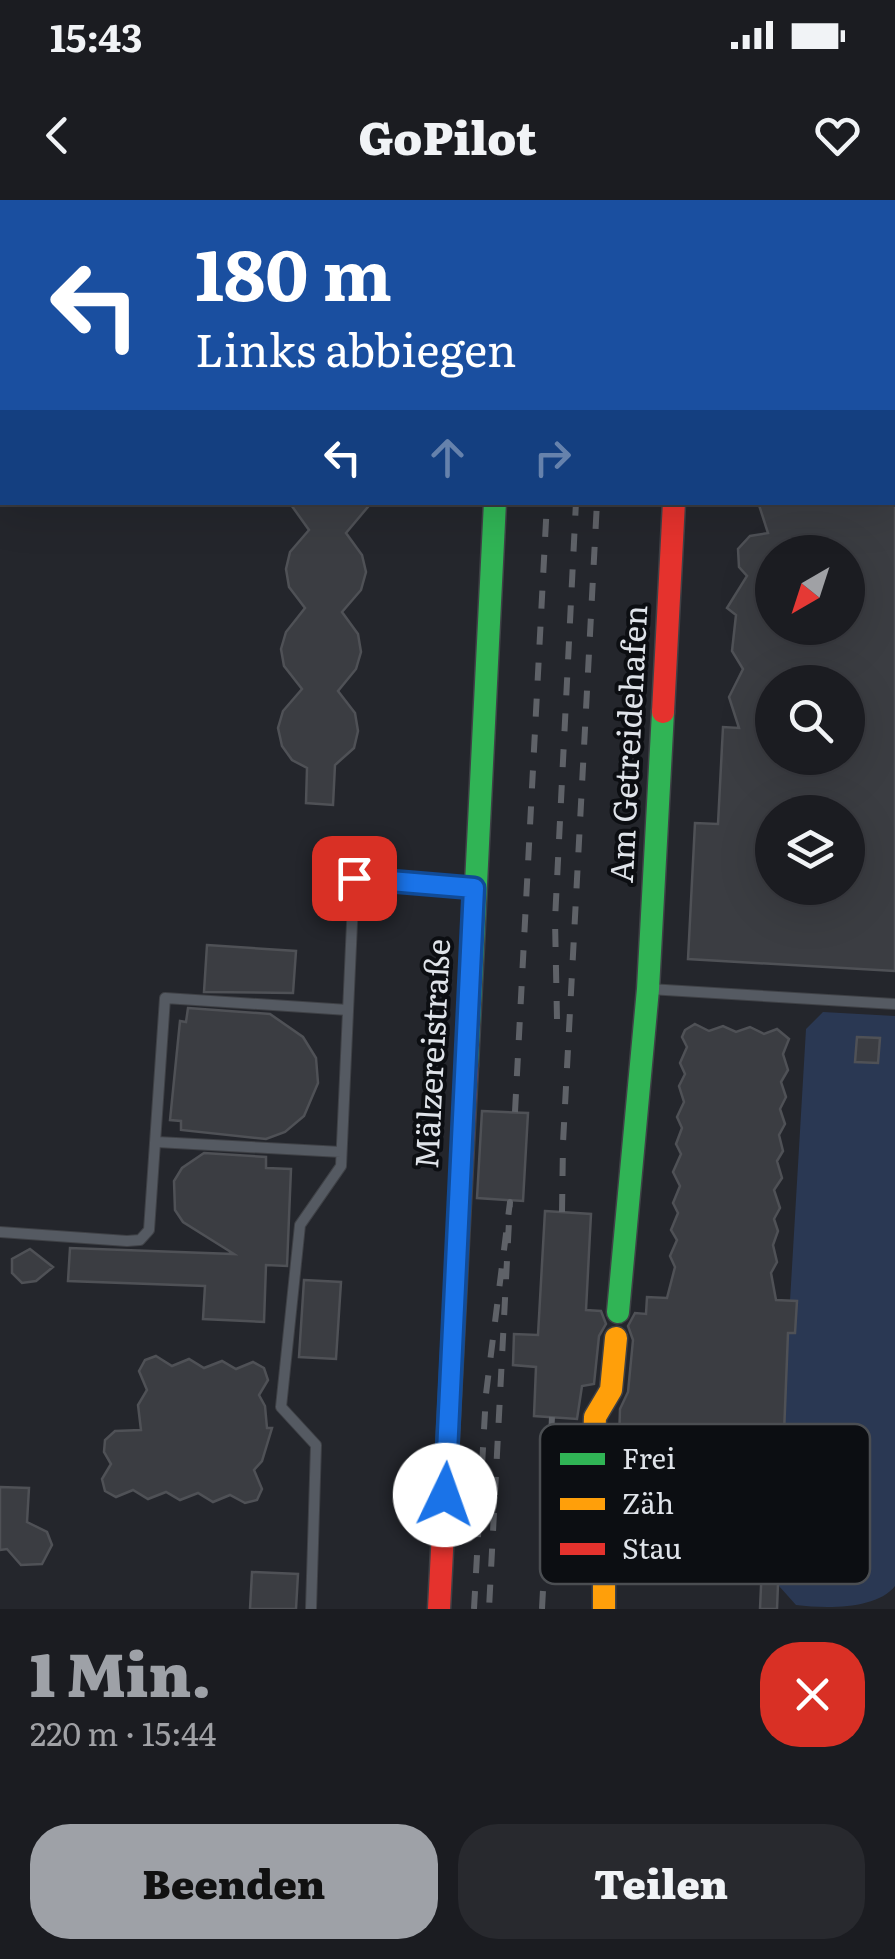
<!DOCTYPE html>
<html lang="de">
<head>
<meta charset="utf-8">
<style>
	body { margin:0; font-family:Literata,serif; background:#28292e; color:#f1f3f6; height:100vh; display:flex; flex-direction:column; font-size:38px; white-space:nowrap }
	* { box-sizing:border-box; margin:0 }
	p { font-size:32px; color:#a0a1a5 }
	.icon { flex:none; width:55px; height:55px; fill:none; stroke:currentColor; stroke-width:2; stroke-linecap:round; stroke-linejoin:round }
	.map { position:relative; height:1409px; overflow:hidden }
	.sheet { display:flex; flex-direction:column; background:#1b1c21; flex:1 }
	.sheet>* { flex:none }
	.banner { position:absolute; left:0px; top:0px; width:895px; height:305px; box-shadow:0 10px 40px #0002,0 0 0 2px #393a3f; background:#1a4fa0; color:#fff; overflow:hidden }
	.needle { width:65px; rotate:219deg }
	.buttons { position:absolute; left:755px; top:335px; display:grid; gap:20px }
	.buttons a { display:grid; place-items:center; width:110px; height:110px; border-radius:50%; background:#1b1c21; box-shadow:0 10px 40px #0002,0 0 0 2px #393a3f; font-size:50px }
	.pin { position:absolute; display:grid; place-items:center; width:85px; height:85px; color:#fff; margin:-42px; border-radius:20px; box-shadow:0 5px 15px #0006 }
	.me { position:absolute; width:110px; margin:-55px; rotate:3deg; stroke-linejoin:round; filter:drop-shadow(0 0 8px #0008) }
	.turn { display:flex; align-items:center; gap:35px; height:210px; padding:0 30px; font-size:45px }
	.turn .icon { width:130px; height:130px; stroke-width:2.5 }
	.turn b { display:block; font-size:70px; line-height:85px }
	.lanes { display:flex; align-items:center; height:95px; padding:0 30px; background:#0003; justify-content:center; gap:50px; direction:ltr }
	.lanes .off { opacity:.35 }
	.round { display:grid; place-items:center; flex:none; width:105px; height:105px; border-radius:40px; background:#28292e }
	.headline { display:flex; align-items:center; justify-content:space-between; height:170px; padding:0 30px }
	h1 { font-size:60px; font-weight:800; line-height:75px; color:#9ea1a7 }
	.cta { display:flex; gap:20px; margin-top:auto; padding:20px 30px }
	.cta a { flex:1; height:115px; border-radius:40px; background:#9ea1a7; color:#111; font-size:40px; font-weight:800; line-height:115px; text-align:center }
	.cta a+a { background:#28292e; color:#f1f3f6 }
	.status { display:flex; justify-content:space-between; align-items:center; height:70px; padding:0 50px; background:#1b1c21; direction:ltr }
	.status svg { height:28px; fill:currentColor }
	header { display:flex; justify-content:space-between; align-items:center; height:130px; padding:0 30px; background:#1b1c21; font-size:45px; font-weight:800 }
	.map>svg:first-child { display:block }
	.green { fill:#2a3853 }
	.building { fill:#3b3d42; stroke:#4f5156; stroke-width:2.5; fill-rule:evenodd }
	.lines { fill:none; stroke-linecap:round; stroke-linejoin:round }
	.lane-casing { stroke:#3f4146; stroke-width:12 }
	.street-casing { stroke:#3f4146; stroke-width:22 }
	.fast-casing { stroke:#3f4146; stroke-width:25 }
	.slow-casing { stroke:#3f4146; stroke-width:25 }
	.jam-casing { stroke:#3f4146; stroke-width:25 }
	.lane { stroke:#555a62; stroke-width:10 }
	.street { stroke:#555a62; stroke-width:20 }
	.fast { stroke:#30b455; stroke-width:22 }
	.slow { stroke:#ff9f0a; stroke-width:22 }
	.jam { stroke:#e5322d; stroke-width:22 }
	.rail { stroke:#5f6268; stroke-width:6; stroke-dasharray:18 18; stroke-linecap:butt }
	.route-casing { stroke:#114b97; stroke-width:25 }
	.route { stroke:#1a73e8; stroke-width:18 }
	.labels { text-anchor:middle; stroke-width:8; stroke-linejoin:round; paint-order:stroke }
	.street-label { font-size:32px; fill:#dfe3e9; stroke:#0c0e12 }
	.key { fill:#0c0e12; stroke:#4b4e52; stroke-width:2.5 }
	.key-label { font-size:28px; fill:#dfe3e9 }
</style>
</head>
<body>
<div class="status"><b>15:43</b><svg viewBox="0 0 49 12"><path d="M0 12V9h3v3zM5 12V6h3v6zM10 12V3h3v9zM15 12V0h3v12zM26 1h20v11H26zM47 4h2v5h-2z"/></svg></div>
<header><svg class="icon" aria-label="back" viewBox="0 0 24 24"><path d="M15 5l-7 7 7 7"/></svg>GoPilot<svg class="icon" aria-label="heart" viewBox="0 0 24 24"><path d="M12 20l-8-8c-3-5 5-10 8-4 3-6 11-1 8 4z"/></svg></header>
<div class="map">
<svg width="895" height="1409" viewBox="0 0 895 1409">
	<rect width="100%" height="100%" fill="#24262c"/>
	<!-- green -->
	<path class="green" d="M823,812l72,4v570c-18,23 -67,23 -99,19l-17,-19 -3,-14 12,-239 8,-32h-6l16,-272z"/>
	<!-- building -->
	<path class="building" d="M289,302h83l-26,31 16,22 4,17 -5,18 -19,22 16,22 3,18 -5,17 -18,22 17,22 3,18 -4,17 -19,17 -2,40 -27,-2 1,-35 -15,-8 -10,-14 -4,-18 5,-17 19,-22 -18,-23 -3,-17 5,-17 19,-24 -16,-21 -3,-18 4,-17 19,-22z
		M758,302h137v469l-207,-12 7,-136 23,1 5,-97 16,1 -10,-31 14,-28 -11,-18 4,-36 -9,-7 20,-32 -8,-9 -1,-18 12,-13 18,-3zM772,352h76v76h-76v-39l-8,-7 8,-9zM772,482h76v76h-76v-29h-10l10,-29zM772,612h76v76h-76z
		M207,745l89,6 -3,42 -89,-1z
		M188,808l82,6 33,23 13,21 2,25 -14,33 -19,16 -19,7 -85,-9v-9l-11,-1 10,-99 6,1z
		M695,824l14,7 14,-5 13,6 14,-5 14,7 13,-5 12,10 -6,15 5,16 -7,12 5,15 -6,12 5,15 -6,11 4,16 -6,10 5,17 -8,12 6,18 -6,11 4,12 -5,14 4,17 -6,11 5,27 21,1 -2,32h-7l-11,276h-17l2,-44 -17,-1 -8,-6 -19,4 -9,-5 -44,2 -43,-34 -5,-18 3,-98 8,-17 5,-52 -5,-14 7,-13 11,1 1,-17 20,1 8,-31 -5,-11 7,-16 -6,-10 7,-17 -5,-10 7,-17 -7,-14 8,-18 -5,-10 6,-16 -5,-11 7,-15 -5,-16 6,-12 -5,-11 7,-16 -5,-10 3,-7z
		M857,837l23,1 -2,25 -23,-1z
		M482,911l46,2 -5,88 -46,-3z
		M204,953l62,4v11l25,1 -4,97 -21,-1 -2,57 -61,-3 2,-33 -137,-5 2,-33 164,6 -51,-32 -8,-12 -1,-29 8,-13z
		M545,1011l46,3 -5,96 15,1 5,13 -7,12 -5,48 -12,2 -5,33 -43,-3 2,-49 -23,-2 1,-31 24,1z
		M30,1049l23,18 -17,14 -14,2 -10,-10v-14z
		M304,1080l37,2 -5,77 -37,-2z
		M156,1156l16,10 17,-7 15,9 18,-7 14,8 17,-7 11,6 4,12 -9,15 6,11 2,22h5l-10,33 -8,9 8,19 -5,11 -12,3 -15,-8 -17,7 -15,-9 -18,7 -14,-8 -18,7 -15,-9 -17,7 -11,-6 -3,-12 9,-15 -7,-12 1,-12 10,-9 26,-1 -3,-25 9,-15 -8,-19 6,-11z
		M0,1287l29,1 -2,34 20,10 5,13 -10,19 -21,1 -14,-16 -7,1z
		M252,1372l46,2 -2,35h-46z"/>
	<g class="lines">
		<defs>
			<path id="lane" d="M649,789l246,15
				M157,942l184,10
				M0,1032l127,9 13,-1 9,-10 16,-232 183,12
				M311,1409l5,-164 -35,-38 19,-182 41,-59 13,-287 120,8"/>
			<path id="street" d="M510,2v-2
				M691,2v-2
				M892,180h3"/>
			<path id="fast" d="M467,865l28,-563
				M618,1112l30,-323 15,-277"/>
			<path id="slow" d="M604,1409v-90l-12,-17 3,-85 16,-27 5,-52"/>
			<path id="jam" d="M663,512l11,-210
				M439,1409l28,-544"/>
		</defs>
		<!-- lane casing -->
		<use href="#lane" class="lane-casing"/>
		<!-- street casing -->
		<use href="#street" class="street-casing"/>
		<!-- fast casing -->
		<use href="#fast" class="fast-casing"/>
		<!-- slow casing -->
		<use href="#slow" class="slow-casing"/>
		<!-- jam casing -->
		<use href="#jam" class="jam-casing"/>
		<!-- lane -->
		<use href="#lane" class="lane"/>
		<!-- street -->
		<use href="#street" class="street"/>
		<!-- fast -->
		<use href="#fast" class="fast"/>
		<!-- slow -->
		<use href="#slow" class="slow"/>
		<!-- jam -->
		<use href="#jam" class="jam"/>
		<!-- rail -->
		<path class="rail" d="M563,2v-2
			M591,2l1,-2
			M613,2v-2
			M557,819l-2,-99 21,-418
			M515,912l32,-610
			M562,1012l1,-69 34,-641
			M474,1409l12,-215 24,-192 -21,407
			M542,1409l10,-192"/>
	</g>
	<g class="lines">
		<defs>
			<path id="route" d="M354,678l120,10 -29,607"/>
		</defs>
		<!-- route casing -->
		<use href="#route" class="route-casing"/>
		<!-- route -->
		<use href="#route" class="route"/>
	</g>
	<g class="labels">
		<!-- street labels -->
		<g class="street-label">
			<text transform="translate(629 544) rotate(-87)" y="11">Am Getreidehafen</text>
			<text transform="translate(433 854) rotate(-87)" y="11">Mälzereistraße</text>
		</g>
	</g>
	<!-- legend -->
	<rect x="540" y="1224" width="330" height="160" rx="15" class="key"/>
	<rect x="560" y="1253" width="45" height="12" fill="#30b455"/>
	<rect x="560" y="1298" width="45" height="12" fill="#ff9f0a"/>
	<rect x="560" y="1343" width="45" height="12" fill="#e5322d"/>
	<g class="key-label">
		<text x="622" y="1269">Frei</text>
		<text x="622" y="1314">Zäh</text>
		<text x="622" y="1359">Stau</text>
	</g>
</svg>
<div class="buttons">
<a><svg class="needle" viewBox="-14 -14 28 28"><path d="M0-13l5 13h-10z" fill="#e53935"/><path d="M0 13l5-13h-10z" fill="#a0a1a5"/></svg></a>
<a><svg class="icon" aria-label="search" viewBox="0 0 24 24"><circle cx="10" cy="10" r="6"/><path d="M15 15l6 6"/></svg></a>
<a><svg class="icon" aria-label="layers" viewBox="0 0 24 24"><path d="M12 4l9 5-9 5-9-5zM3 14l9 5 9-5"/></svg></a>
</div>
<div class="pin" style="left:354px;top:678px;background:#d93025"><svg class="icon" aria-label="arrive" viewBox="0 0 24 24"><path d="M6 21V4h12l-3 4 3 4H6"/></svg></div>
<svg class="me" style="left:445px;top:1295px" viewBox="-20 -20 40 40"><circle r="19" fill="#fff"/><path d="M0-13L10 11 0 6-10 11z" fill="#1a73e8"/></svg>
<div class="banner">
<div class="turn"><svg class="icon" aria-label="left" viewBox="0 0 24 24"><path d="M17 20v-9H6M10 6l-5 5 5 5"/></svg><div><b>180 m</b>Links abbiegen</div></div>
<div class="lanes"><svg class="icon" aria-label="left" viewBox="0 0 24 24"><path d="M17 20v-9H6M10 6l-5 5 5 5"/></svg><svg class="icon off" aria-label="ahead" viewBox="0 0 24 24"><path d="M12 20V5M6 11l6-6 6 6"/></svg><svg class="icon off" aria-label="right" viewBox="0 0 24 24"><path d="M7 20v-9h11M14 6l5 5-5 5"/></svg></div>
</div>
</div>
<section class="sheet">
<div class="headline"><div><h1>1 Min.</h1><p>220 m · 15:44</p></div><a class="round" style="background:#d93025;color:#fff"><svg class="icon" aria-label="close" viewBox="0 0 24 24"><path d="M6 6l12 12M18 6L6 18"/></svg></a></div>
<div class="cta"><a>Beenden</a><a>Teilen</a></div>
</section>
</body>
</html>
